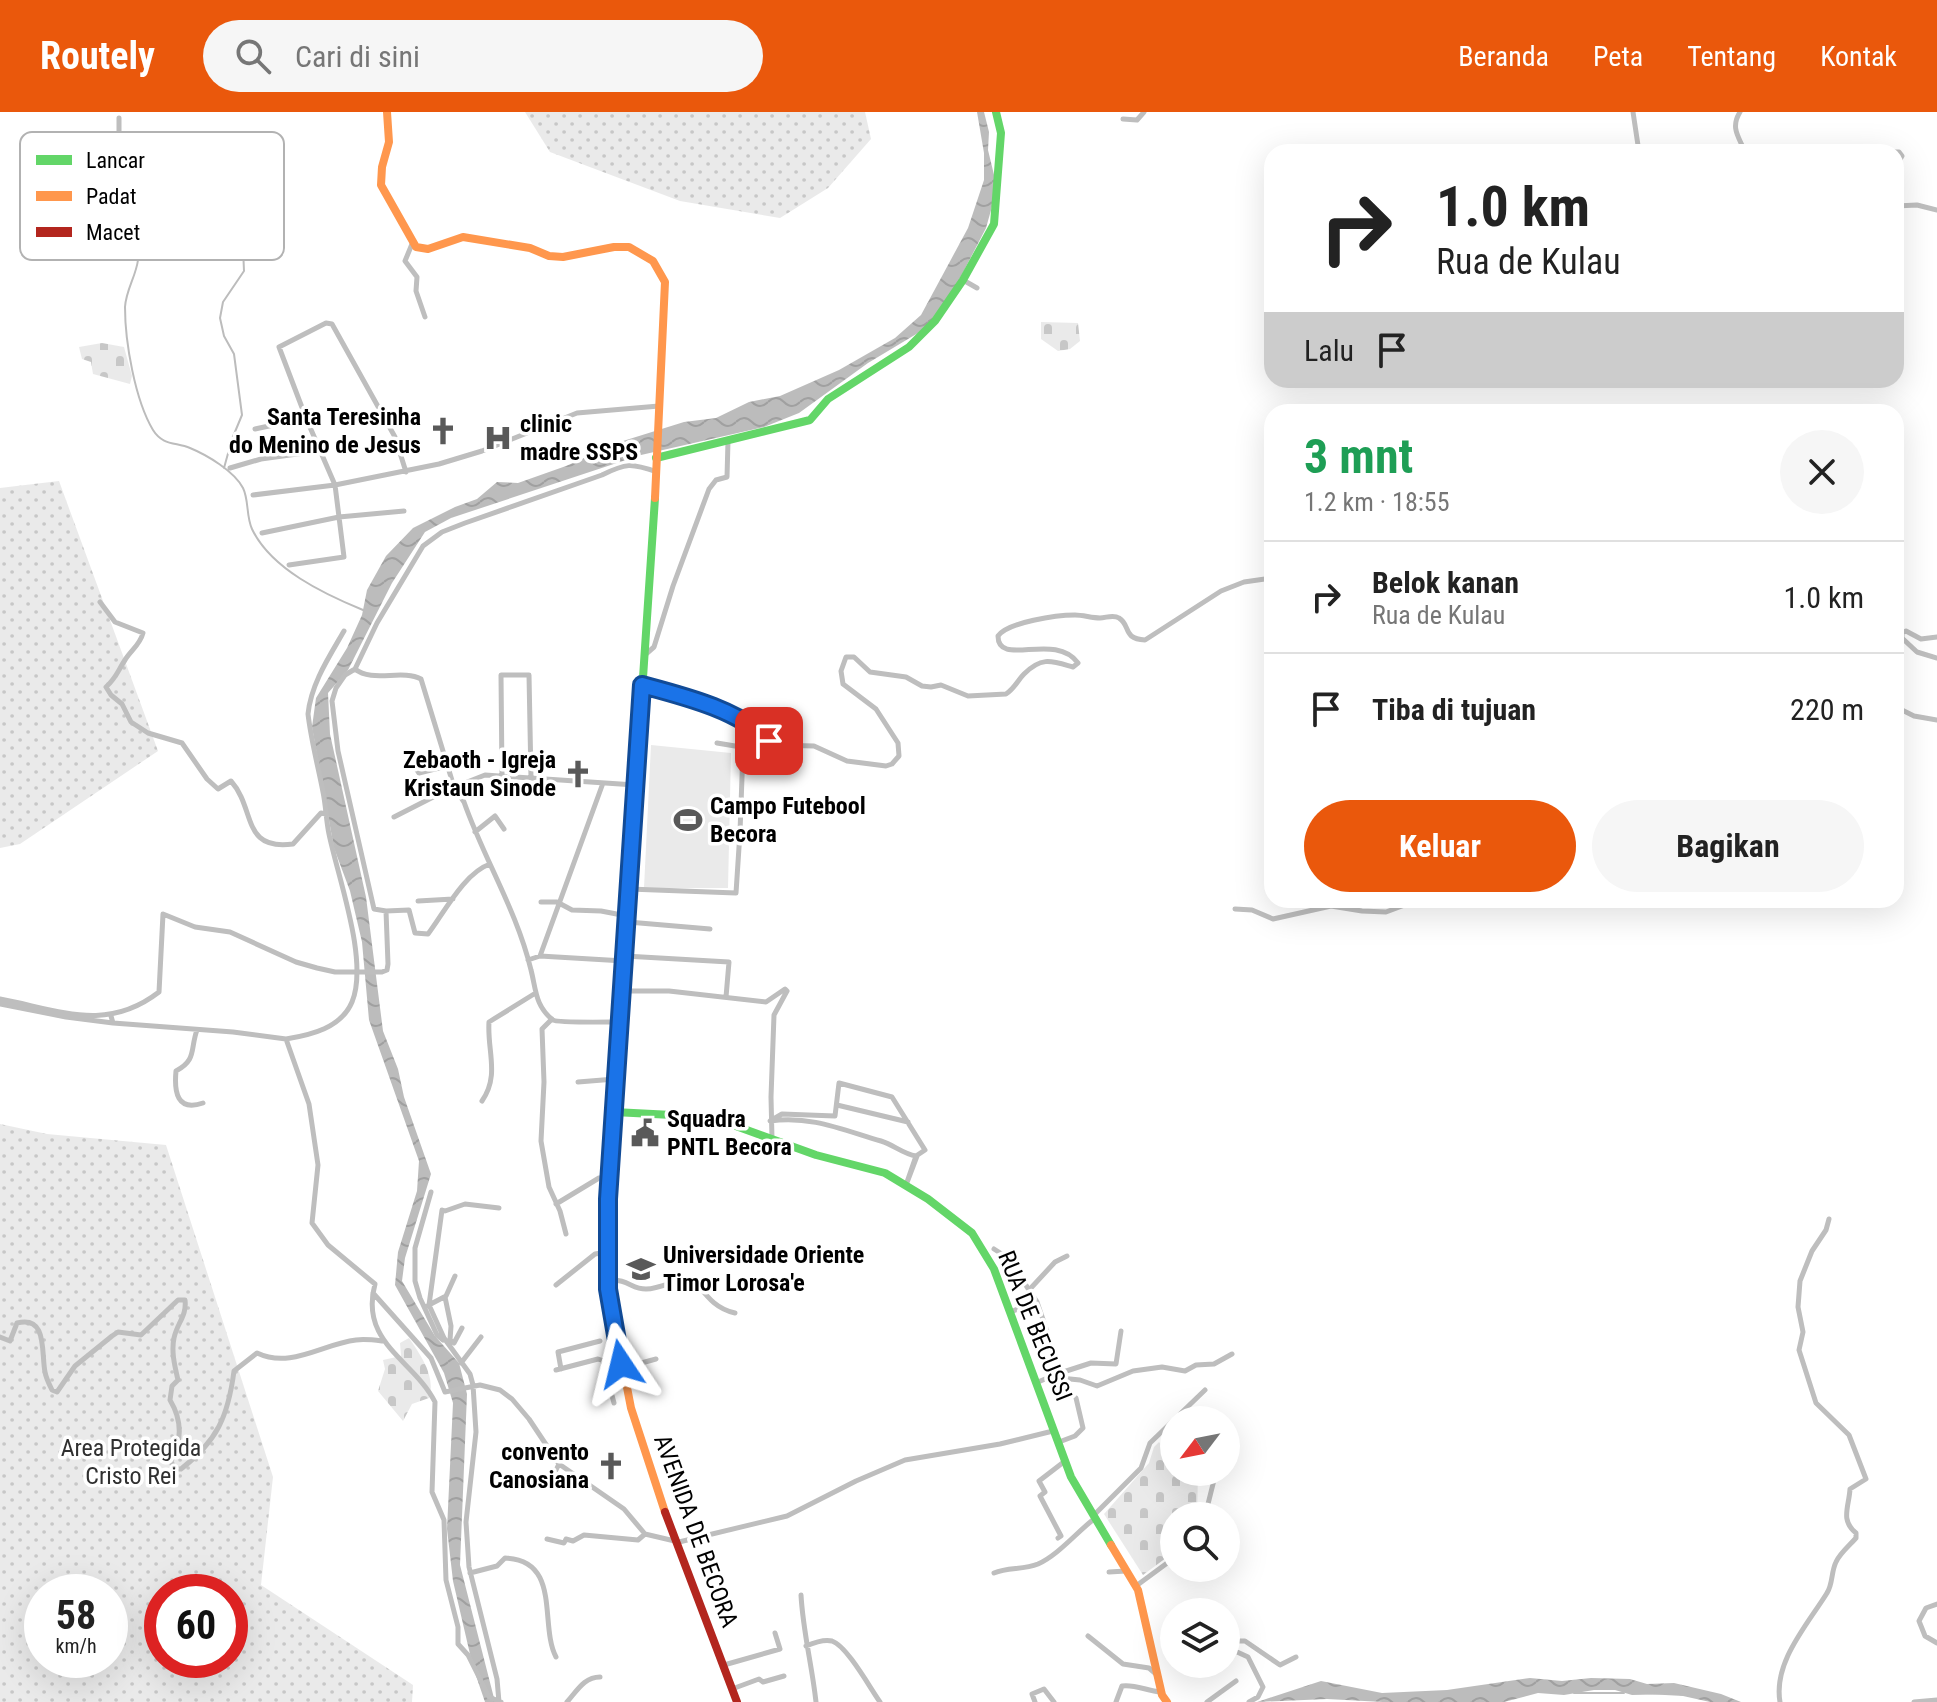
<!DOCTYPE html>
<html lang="id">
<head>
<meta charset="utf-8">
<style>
	body { margin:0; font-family:"Roboto Condensed",sans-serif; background:#f6f6f6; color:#222; height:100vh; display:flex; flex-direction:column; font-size:30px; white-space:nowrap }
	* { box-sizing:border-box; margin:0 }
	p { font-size:26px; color:#767676 }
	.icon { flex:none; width:44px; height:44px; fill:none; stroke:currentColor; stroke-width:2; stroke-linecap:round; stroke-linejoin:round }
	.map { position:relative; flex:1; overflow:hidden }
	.side { position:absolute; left:1264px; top:292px; width:640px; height:504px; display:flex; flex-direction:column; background:#fff; border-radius:24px; box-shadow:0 8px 32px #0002 }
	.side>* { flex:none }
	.hud { position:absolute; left:1264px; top:32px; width:640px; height:244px; border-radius:24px; box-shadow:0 8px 32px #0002; background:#fff; color:#222; overflow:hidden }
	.needle { width:52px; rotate:238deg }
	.fabs { position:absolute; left:1160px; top:1294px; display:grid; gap:16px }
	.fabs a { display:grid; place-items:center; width:80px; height:80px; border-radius:50%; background:#fff; box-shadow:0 8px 32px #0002; font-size:40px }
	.speed { position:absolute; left:24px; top:1462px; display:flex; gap:16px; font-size:40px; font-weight:700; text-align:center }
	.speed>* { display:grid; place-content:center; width:104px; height:104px; border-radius:50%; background:#fff; box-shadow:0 8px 32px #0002; line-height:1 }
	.speed small { font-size:20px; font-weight:400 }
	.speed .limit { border:12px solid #d22; background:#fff; color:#111 }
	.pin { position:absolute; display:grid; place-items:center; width:68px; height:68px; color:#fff; margin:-34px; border-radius:16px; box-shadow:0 4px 12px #0006 }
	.me { position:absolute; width:88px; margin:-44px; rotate:350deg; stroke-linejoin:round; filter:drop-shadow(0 0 6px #0008) }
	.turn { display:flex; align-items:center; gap:28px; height:168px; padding:0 40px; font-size:36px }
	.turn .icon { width:104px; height:104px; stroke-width:2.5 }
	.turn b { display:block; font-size:56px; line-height:68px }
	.then { display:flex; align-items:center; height:76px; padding:0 40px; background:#0003; gap:16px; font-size:30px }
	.round { display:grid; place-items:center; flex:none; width:84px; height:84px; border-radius:42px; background:#f6f6f6 }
	.headline { display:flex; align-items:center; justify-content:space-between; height:136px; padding:0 40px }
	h1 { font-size:48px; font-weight:700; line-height:60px; color:#1e9e55 }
	.cta { display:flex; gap:16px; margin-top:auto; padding:16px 40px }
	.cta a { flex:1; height:92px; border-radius:48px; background:#ea580c; color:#fff; font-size:32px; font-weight:700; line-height:92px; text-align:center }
	.cta a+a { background:#f6f6f6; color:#222 }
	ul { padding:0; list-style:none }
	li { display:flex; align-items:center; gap:24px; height:112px; padding:0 40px; border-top:2px solid #e0e0e0 }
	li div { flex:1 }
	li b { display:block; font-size:30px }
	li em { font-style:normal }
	header { display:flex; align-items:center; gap:48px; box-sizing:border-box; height:112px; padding:0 40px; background:#ea580c; color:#fff }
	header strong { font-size:38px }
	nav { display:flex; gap:44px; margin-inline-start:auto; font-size:28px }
	.search { width:560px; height:72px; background:#f6f6f6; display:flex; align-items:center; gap:20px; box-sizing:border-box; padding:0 28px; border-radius:44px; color:#767676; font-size:30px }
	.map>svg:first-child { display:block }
	.grass { fill:url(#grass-dots); fill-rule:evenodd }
	.cemetery { fill:url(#cemetery-stones) }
	.pitch { fill:#eaeaea }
	.water { fill:url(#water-waves) }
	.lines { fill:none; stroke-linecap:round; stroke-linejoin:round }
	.stream { stroke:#bcbcbc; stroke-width:2 }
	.street { stroke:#bebebe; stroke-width:5 }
	.fast { stroke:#63d668; stroke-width:8 }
	.slow { stroke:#ff974d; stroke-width:8 }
	.jam { stroke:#b3261e; stroke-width:8 }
	.route-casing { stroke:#114b97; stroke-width:20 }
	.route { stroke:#1a73e8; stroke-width:14 }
	.labels { text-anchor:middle; stroke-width:7; stroke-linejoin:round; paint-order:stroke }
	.poi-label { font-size:24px; font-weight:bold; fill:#000; stroke:#fff; text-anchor:start }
	.street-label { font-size:24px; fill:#000; stroke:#fff }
	.park-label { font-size:24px; fill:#303030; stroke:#fff }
	.key { fill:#fff; stroke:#b2b2b2; stroke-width:2 }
	.key-label { font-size:22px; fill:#000 }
</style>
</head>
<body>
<header>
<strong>Routely</strong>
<div class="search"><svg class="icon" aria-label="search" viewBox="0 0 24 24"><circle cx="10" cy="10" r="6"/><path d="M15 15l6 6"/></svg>Cari di sini</div>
<nav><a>Beranda</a><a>Peta</a><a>Tentang</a><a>Kontak</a></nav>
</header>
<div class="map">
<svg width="1937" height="1590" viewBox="0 0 1937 1590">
	<defs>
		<pattern id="grass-dots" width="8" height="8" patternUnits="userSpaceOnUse" patternTransform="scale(2)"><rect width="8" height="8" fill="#eaeaea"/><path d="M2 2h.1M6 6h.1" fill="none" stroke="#c7c7c7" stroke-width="1.8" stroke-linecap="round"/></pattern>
		<pattern id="cemetery-stones" width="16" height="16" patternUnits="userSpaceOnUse" patternTransform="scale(2)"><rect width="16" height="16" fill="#eaeaea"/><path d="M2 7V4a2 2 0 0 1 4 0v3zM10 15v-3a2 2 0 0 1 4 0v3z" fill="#c7c7c7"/></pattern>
		<pattern id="water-waves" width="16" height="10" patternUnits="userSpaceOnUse" patternTransform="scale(2)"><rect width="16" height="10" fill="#bcbcbc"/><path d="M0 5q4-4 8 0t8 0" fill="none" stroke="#a0a0a0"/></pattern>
	</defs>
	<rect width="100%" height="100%" fill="#fff"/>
	<!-- grass -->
	<path class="grass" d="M525,0h340l6,27 -43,49 -48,30 -100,-17 -130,-49z
		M59,369l99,270 -138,93 -20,4v-360z
		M0,1012l47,10 119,11 107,332 -12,108 152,100 -1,17h-412zM42,1480h68v68h-68zM162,1480h68v68h-68z"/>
	<!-- cemetery -->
	<path class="cemetery" d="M1041,210l37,1 2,18 -10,8 -12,2 -17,-12z
		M102,231l22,4 8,29 -2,8 -37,-10 -2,-12 -9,-3 -3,-12z
		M409,1226c12,18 27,38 20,60l-17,6 -9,17 -25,-30 7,-22 -2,-9 18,-4 -1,-13z
		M1159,1330l9,12 6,-5v23l24,2 -1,42h-23v36l-31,23 -39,-61 45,-51 5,-16z"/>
	<!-- pitch -->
	<path class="pitch" d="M651,633l80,8 -3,135h-84z"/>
	<!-- water -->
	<path class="water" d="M977,0h7l5,20 -1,18 7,29 -2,24 -7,25 -28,54 -30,45 -60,36 -69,50 -35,14 -123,28 -190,63 -26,14 -33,51 -44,87 -20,23 2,41 36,163 17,134 15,38 6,28 27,77 -26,84 -3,23 33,55 24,27 8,31 -7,171 35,137h-10l-12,-35 -20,-86 -6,-52 6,-126 -9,-30 -49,-88 3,-33 19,-61 2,-30 -50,-141 -7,-78 -12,-51 -16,-43 -22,-121 4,-29 31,-50 15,-33 5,-25 19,-34 27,-28 42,-21 22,-8 20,-17 21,1 48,-17 57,-25 61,-19 32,-4 33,-16 31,-6 59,-26 56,-32 26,-23 47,-87 16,-48v-27z
		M1530,1566l32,3 29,-3 39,1 17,5 27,-1 47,11 20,8h-31l-36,-8 -42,1 -17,-5h-21l-30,5 -26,-2 -34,9h-121l-56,-3 -70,3 64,-21 61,12 65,-3z"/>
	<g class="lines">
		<!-- stream -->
		<path class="stream" d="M121,37l7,49
			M131,100c4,15 9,32 7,48 -2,16 -12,30 -13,47 0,35 10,93 28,123 10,16 23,12 37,18 17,7 44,23 53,40 6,12 3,28 9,41 19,40 72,65 111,81
			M224,356l8,-29 10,-24 -8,-61 -10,-18 -4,-18 3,-16 21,-31 -1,-23
			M1574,1581h50
			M1646,1581l38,2"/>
		<!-- street -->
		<path class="street" d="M1633,0l6,40
			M1740,0c-10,16 -1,25 5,40
			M119,6v49l12,56
			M1123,7l14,1 7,-8
			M71,34l35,-6 11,4
			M1818,40h30
			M1893,40h6l3,4 -6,10
			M118,44l43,-17
			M1896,94l21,-1 20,5
			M412,132l-7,17 12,16 -1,14 9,26
			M963,168l14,8
			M255,317l51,-11
			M230,356l31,-9 58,-8
			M406,360l-11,-35 -63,-113 -6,-1 -47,24 27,71 29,67 104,-21 43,-13 95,-38 82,-7
			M253,383l82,-10 9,72 -55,8
			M262,421l77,-16 65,-6
			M100,490l15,20 28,11c-3,12 -12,17 -18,27 -8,12 -8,17 -19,27l5,8 11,9 9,18 17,11 34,10 25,36 11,10 13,-8c25,28 10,70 62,63l28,-31 5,1
			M344,519c-15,26 -33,53 -36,83 3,26 10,52 15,78 3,14 3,28 6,42 9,44 40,127 23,168 -11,26 -41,33 -66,37l23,65 9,61 -6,58 16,22 47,39c-16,59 39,76 60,118l-3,90 12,28 2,60 12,47v17l10,11 21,42 12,5
			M1902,526v-5l4,-2 15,8 16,-2
			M1896,529l6,-3 15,14 20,6
			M646,542l8,-7 19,-61 36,-97 7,-9 11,-3 1,-36
			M355,557c17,14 47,0 66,10l33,108 10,15c20,57 53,109 67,168 5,19 4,36 22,50 4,3 56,2 67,2
			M643,573l63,19 50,24 20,17 38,1 33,15 39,5 6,-2 7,-8 -1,-13 -22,-34 -33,-25 -2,-13 5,-14h8l16,15 36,5 16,9 9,1 10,-2 27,11 38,-2c9,-6 11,-13 18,-20 18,-18 28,-13 49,-7l5,-4c-23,-32 -80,5 -80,-27 10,-14 59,-21 77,-21 8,0 17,3 25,3 6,0 13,-4 19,0 12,7 3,21 26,22l76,-49 23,-9 28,-4
			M1896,595l18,9 23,4
			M717,631l24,4 2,3 -3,82
			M417,658l2,3 28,-7
			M502,663l-1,-100h28l2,103
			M394,705l53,-27 38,-15 150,10
			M475,720l20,-16 9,13
			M490,752c-26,9 -46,49 -62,70l-13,-1 -6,-23 -23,1 -12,-2 -36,-158 -6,-50 4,-13 9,-13 10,-6 22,-46 46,-77 19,-14 23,-9 137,-48c24,-12 29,-12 55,-3
			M629,777l107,4 4,-61 11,-1
			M1459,788h44
			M418,789l35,-2
			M541,790h16l15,8 29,1 26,5
			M1235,797l17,1 21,9 58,-13 31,5 24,1 32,-12
			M628,810l82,7
			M540,844l63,-173
			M625,844l104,6 -3,35
			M528,848l12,-4 84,5
			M623,879h46l97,11 19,-13 2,2
			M0,887c59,11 106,34 159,-7l4,-78 32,13 35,5 66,30 21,6 18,4h47l5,-2 1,-6 -2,-53
			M0,892l66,13 47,6
			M111,904l2,7 120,9 53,7
			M552,907l-10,10 2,53 -3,59 8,46 11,24 6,23
			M197,918c-7,19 0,30 -21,41 -2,21 1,41 27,32
			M578,970l37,-3
			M839,971l53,14 33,53 -9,6c-13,-2 -22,-11 -35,-15 -38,-11 -71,-26 -111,-20l12,-7 53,2z
			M482,989c18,-26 5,-50 7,-79l45,-28
			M837,993l71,17
			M772,1027l-1,-42 3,-82 13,-24
			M916,1044l-10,29 11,-29
			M431,1080l-16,56v33l5,17 17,37 6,5
			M556,1092l43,-26 10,-1
			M994,1137l14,9 29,44 -27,10
			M608,1168c21,-1 23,9 38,9 16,0 31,-11 46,-11 13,15 21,30 43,35
			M556,1173l39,-31 12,-2
			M1030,1177l25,-27 12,-6
			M373,1181l58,65 14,34 35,-7 20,5 12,9 17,20 30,45 65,45 21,25 34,8 108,-26 69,-35 49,-21 95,-16 53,-13
			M445,1185l6,29 -1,14 4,3 8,-15
			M1037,1190l23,67 -3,5 -19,8
			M427,1194l19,-10 9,-20
			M0,1225l10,4 7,-18c31,-8 24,30 28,49 1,6 4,12 7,18l5,2 18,-26 37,-30 6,-4 23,3 37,-35h7c2,16 -8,23 -11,38 -3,14 1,29 4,42l-6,6 -2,14c12,20 12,41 1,61l3,8h7c36,-28 47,-52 53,-98l23,-18c34,16 65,-9 99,-13 8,-1 18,0 26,1
			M603,1250l11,41
			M461,1251l20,-26
			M623,1256l33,-9
			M561,1257l-3,-17 42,-11
			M556,1258l42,-11 12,4 11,1
			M1057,1262l34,-11 25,1 5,-33
			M1050,1265l30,3 17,6 36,-15 29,-4 23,4 11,-6 18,-1 18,-10
			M1059,1330l16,-6 8,-8 -7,-30
			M543,1371l10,-7 6,-12
			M1093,1404l48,-48 9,-25 55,-53
			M1205,1404l11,-44
			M1058,1426l3,-2 -21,-40 5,-4 -6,-11 26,-20
			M547,1427l17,4 2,-4 7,2 11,-6 54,5 7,-6
			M1109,1460l17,-1
			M470,1461l27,-7 8,-8c57,2 34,67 51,99
			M994,1461c14,-6 29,-3 44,-9 20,-9 38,-31 56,-45
			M1136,1474l38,-28
			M801,1483c2,37 11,70 15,107
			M1937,1492l-11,4 -7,13 6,15 12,7
			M1088,1524l35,28 26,4 7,6
			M806,1534c7,-3 19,-7 26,-5 15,5 38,47 48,61
			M724,1553l56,-16 -5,-16
			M732,1577l27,-10 4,3 21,-6
			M499,1590l-2,-23 -28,-112 -3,-45 10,-90 -3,-47 -3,-11 -26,-36 -15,-33 13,-95 3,1 20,-7 34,4
			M567,1590c10,-11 17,-25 33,-25
			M1035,1590l-3,-8 12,-5 10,13
			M1116,1590l6,-16c13,-2 25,5 39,6
			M1207,1590l29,-21
			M1249,1590l9,-5 5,-10 -15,-30 -13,-6 -2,-6 5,-4h7l35,24 16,-8
			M1780,1590c-7,-40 28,-78 47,-109 6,-9 4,-21 9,-31 4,-9 13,-16 20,-24v-5c-16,-13 -7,-26 -6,-44l16,-10 -17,-44 -33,-32 -17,-53 4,-18 -5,-25 2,-26 12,-30 14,-21 3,-11
			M1914,1590l23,-2"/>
		<!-- fast -->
		<path class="fast" d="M656,346l154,-38 18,-21 81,-52 26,-26 28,-41 31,-56 7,-91 -5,-21
			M614,1000l97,5 105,38 69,18 43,26 44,34 22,36 77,208 40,68
			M609,1075l46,-689"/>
		<!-- slow -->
		<path class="slow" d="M387,0l2,30 -7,25 -1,18 35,62 12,2 35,-12 67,11 19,8 14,1 51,-10h15l24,14 12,21 -10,216
			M609,1075l-1,102 23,119 34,104
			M1111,1433l27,45 24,105 5,7"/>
		<!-- jam -->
		<path class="jam" d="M665,1400l72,190"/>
	</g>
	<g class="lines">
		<defs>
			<path id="route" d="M621,1252l-13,-75v-90l34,-514c41,11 98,25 127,56"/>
		</defs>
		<!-- route casing -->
		<use href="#route" class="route-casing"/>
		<!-- route -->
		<use href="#route" class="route"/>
	</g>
	<!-- icons -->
	<defs>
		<symbol id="church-bare" viewBox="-9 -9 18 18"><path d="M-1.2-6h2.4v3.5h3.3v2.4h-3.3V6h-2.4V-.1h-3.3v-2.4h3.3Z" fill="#595959" stroke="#fff" stroke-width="2.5" paint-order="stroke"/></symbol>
		<symbol id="hospital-bare" viewBox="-9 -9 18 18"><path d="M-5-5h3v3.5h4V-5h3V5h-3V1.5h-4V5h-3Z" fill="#595959" stroke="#fff" stroke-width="2.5" paint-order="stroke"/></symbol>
		<symbol id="stadium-bare" viewBox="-9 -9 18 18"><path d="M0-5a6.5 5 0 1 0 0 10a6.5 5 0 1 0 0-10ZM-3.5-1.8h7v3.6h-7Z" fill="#595959" stroke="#fff" stroke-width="2.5" paint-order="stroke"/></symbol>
		<symbol id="civic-bare" viewBox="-9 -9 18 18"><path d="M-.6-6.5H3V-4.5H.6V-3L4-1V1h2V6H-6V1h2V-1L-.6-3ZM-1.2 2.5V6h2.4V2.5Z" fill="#595959" stroke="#fff" stroke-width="2.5" paint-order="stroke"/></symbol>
		<symbol id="university-bare" viewBox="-9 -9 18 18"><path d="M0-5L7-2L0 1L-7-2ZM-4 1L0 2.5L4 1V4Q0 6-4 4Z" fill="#595959" stroke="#fff" stroke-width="2.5" paint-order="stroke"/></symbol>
	</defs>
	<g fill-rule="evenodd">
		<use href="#church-bare" x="423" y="299" width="40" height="40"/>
		<use href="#hospital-bare" x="478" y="306" width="40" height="40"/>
		<use href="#church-bare" x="558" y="642" width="40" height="40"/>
		<use href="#stadium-bare" x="668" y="688" width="40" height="40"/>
		<use href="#civic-bare" x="625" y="1001" width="40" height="40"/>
		<use href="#university-bare" x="621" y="1137" width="40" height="40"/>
		<use href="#church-bare" x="591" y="1334" width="40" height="40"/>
	</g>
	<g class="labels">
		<!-- poi labels -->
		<g class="poi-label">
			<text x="421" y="313" text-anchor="end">Santa Teresinha<tspan x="421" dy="28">do Menino de Jesus</tspan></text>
			<text x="520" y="320">clinic<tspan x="520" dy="28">madre SSPS</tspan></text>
			<text x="556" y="656" text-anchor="end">Zebaoth - Igreja<tspan x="556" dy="28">Kristaun Sinode</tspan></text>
			<text x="710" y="702">Campo Futebool<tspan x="710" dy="28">Becora</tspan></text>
			<text x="667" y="1015">Squadra<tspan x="667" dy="28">PNTL Becora</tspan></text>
			<text x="663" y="1151">Universidade Oriente<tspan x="663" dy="28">Timor Lorosa'e</tspan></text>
			<text x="589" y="1348" text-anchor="end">convento<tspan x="589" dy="28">Canosiana</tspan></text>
		</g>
		<!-- street labels -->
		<g class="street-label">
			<text transform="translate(1035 1214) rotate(68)" y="8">RUA DE BECUSSI</text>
			<text transform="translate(696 1419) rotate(70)" y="8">AVENIDA DE BECORA</text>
		</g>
		<!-- park labels -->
		<g class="park-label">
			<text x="131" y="1344">Area Protegida<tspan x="131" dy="28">Cristo Rei</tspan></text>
		</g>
	</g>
	<!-- legend -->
	<rect x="20" y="20" width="264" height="128" rx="12" class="key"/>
	<rect x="36" y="43" width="36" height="10" fill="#63d668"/>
	<rect x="36" y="79" width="36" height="10" fill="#ff974d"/>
	<rect x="36" y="115" width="36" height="10" fill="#b3261e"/>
	<g class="key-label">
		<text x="86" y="56">Lancar</text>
		<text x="86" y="92">Padat</text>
		<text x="86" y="128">Macet</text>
	</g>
</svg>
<div class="fabs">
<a><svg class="needle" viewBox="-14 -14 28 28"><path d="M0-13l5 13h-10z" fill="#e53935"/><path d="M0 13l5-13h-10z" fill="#767676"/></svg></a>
<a><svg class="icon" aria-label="search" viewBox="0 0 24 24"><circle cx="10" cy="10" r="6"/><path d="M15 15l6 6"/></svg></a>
<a><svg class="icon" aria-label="layers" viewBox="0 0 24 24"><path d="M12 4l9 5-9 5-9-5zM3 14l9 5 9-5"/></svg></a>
</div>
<div class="speed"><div>58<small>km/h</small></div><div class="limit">60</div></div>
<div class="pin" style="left:769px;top:629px;background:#d93025"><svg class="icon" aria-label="arrive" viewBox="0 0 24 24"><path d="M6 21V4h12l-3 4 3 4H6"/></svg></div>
<svg class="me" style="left:621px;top:1252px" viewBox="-20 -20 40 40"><path d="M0-17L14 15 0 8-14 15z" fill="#1a73e8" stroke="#fff" stroke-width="4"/></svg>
<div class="hud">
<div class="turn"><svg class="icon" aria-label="right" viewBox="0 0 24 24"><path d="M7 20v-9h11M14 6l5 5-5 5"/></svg><div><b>1.0 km</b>Rua de Kulau</div></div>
<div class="then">Lalu<svg class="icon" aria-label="arrive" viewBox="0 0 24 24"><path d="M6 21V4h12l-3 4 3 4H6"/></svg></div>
</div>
<section class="side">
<div class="headline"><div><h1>3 mnt</h1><p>1.2 km · 18:55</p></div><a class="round"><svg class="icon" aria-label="close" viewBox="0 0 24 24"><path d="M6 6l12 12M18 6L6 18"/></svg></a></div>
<ul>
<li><svg class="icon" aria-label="right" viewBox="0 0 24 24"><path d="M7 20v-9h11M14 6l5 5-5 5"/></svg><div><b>Belok kanan</b><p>Rua de Kulau</p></div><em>1.0 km</em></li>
<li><svg class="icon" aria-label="arrive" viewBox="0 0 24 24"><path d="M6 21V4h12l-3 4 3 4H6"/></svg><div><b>Tiba di tujuan</b></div><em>220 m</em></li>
</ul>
<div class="cta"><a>Keluar</a><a>Bagikan</a></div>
</section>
</div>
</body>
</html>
